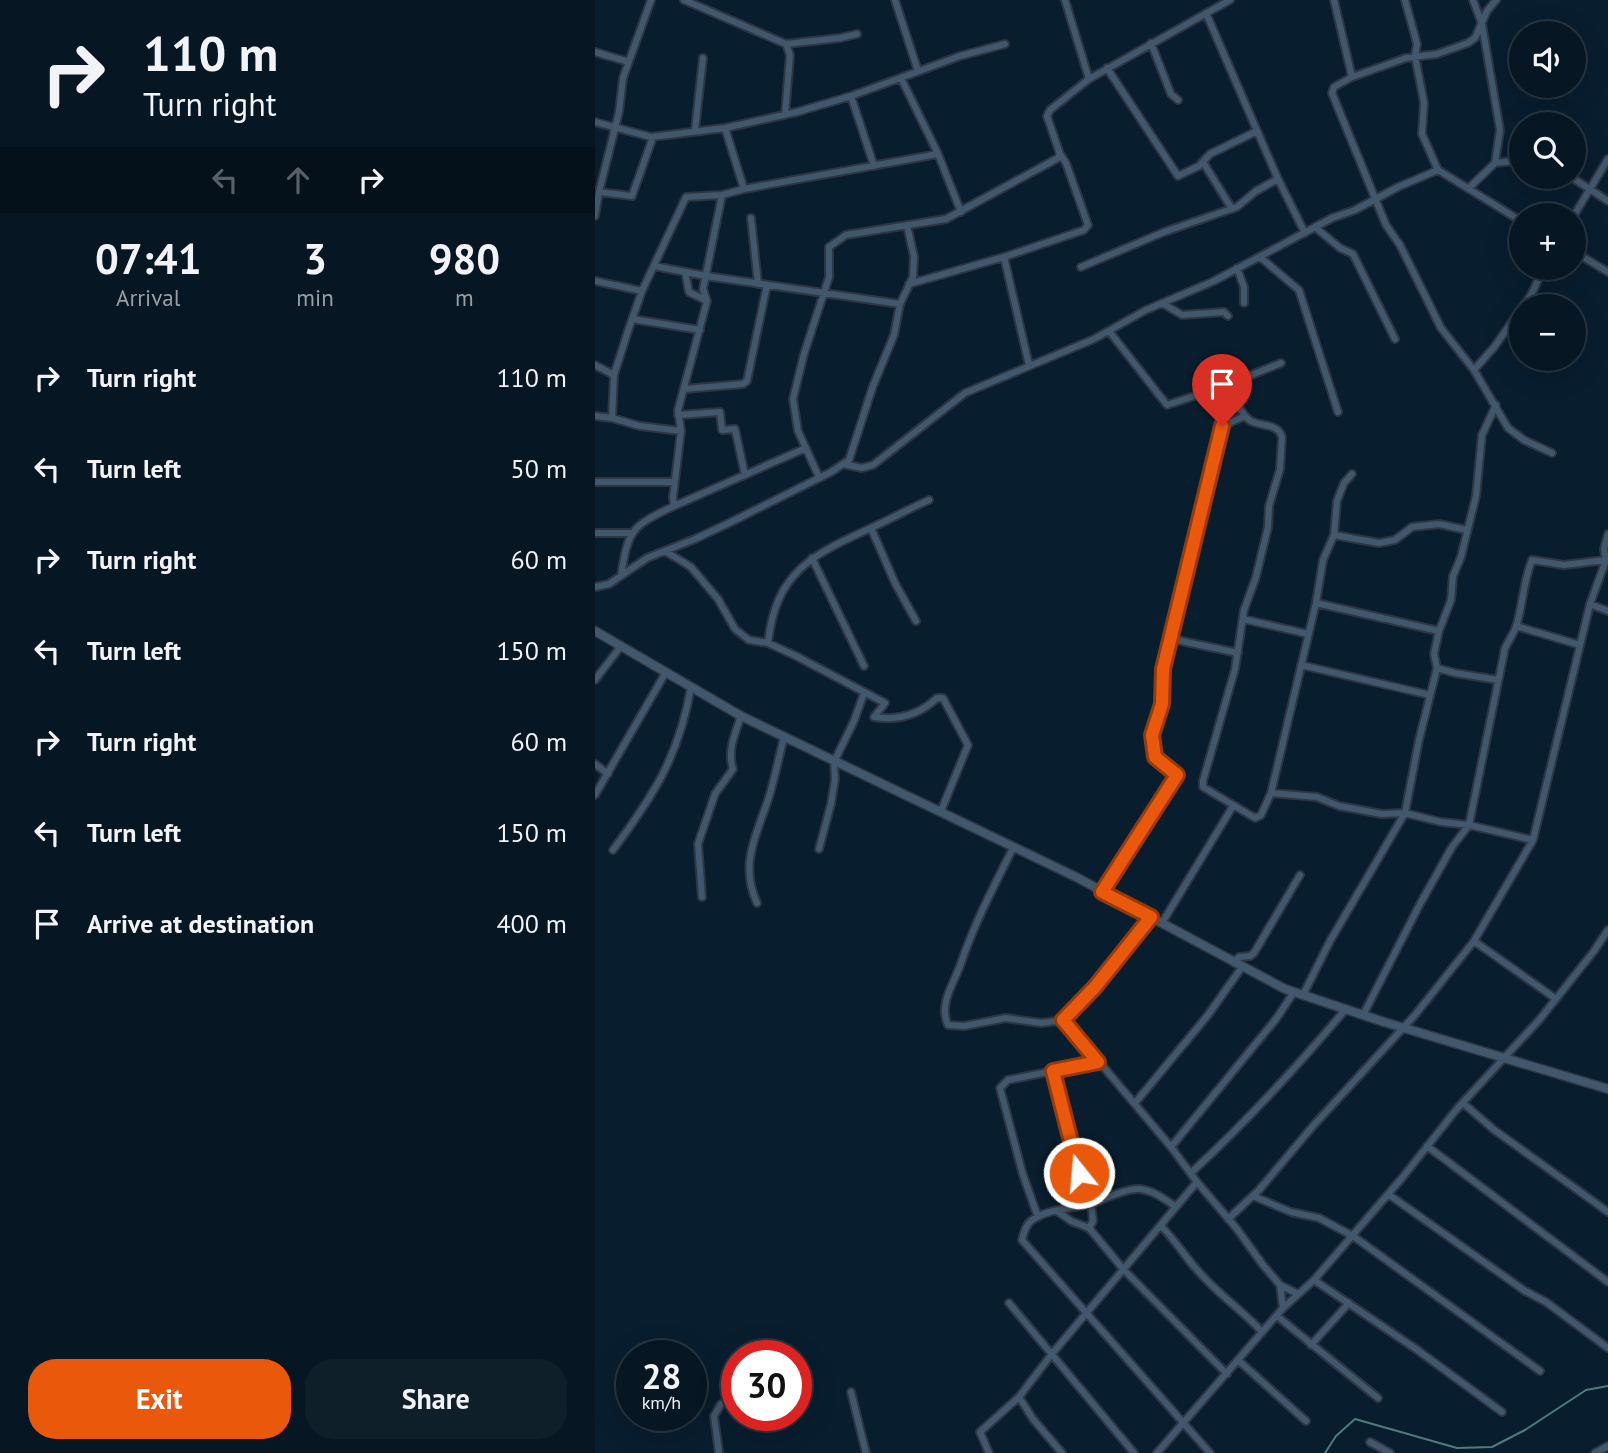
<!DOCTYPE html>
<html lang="en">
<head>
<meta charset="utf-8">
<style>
	body { margin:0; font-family:"PT Sans",sans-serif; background:#0f1f2a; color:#f1f3f6; height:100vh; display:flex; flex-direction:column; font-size:26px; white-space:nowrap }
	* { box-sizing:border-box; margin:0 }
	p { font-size:23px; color:#989fa5 }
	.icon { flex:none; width:38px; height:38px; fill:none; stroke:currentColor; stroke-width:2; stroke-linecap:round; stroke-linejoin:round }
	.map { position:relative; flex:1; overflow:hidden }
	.details { display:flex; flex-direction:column; background:#061622; width:595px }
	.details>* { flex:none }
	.top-card { background:#061622; color:#f1f3f6; overflow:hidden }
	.tools { position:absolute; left:914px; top:21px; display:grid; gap:14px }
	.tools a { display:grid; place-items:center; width:77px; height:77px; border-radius:50%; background:#061622; box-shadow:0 7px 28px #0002,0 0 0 2px #273540; font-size:35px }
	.speed { position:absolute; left:21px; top:1340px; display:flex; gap:14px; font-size:35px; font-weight:700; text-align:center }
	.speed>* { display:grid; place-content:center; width:91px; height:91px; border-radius:50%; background:#061622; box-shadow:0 7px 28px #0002,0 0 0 2px #273540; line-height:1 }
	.speed small { font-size:18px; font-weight:400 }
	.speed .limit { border:10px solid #d22; background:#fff; color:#111 }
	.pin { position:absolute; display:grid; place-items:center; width:60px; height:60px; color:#fff; margin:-72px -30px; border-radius:50% 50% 50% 0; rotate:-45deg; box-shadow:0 0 7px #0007 }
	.pin .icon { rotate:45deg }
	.me { position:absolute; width:77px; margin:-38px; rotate:343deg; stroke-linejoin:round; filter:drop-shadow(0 0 5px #0008) }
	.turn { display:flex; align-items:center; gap:24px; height:147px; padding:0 28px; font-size:32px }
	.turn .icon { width:91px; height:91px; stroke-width:2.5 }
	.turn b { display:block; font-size:49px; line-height:60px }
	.lanes { display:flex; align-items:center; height:66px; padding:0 28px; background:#0003; justify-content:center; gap:35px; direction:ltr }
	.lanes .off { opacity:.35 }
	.eta { display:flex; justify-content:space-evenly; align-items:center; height:119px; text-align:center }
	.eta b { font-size:42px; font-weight:700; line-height:49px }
	.cta { display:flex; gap:14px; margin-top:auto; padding:14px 28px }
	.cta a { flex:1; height:80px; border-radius:28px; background:#ea580c; color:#fff; font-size:28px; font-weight:700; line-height:80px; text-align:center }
	.cta a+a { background:#0f1f2a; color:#f1f3f6 }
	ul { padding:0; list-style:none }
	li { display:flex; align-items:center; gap:21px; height:91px; padding:0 28px }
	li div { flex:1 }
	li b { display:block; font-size:26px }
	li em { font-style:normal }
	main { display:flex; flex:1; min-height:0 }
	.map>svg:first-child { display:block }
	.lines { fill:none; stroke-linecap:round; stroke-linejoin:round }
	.stream { stroke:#507b7b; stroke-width:2 }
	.minor-casing { stroke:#2e3644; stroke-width:10 }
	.tertiary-casing { stroke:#2e3644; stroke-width:11 }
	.minor { stroke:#41576b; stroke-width:6 }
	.tertiary { stroke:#41576b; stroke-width:8 }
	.route-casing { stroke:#983908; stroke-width:18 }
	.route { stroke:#ea580c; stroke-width:12 }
</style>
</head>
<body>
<main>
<section class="details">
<div class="top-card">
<div class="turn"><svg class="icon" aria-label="right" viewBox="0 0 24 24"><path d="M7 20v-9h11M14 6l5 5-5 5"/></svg><div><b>110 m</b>Turn right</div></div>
<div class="lanes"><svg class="icon off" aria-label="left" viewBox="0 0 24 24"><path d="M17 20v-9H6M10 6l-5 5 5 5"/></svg><svg class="icon off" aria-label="ahead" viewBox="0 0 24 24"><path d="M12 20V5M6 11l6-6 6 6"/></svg><svg class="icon" aria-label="right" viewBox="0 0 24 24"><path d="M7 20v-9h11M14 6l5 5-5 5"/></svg></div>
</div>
<div class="eta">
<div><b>07:41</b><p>Arrival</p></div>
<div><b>3</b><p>min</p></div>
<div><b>980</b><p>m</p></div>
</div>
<ul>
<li><svg class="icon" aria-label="right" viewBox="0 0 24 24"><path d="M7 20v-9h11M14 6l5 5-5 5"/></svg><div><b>Turn right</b></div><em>110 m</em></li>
<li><svg class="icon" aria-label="left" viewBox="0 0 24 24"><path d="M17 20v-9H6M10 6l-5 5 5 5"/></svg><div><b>Turn left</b></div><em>50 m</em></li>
<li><svg class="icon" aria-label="right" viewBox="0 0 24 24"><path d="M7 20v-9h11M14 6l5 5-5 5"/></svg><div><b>Turn right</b></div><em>60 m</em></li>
<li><svg class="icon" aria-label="left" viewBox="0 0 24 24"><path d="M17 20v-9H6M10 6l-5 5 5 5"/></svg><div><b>Turn left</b></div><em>150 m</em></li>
<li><svg class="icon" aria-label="right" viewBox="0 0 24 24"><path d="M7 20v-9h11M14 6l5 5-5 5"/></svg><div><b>Turn right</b></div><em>60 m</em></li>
<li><svg class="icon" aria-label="left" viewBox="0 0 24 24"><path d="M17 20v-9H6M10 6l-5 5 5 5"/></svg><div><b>Turn left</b></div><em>150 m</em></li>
<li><svg class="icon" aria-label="arrive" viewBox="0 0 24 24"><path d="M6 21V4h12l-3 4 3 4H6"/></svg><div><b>Arrive at destination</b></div><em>400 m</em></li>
</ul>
<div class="cta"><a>Exit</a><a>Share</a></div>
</section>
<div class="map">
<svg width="1013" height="1453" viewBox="0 0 1013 1453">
	<rect width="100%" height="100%" fill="#081d2e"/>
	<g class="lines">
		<!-- stream -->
		<path class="stream" d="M730,1453l11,-17 19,-17 102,29 35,-1 33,-17 61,-40 22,-4"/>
		<defs>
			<path id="minor" d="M89,0l102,44 4,11 -5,60
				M300,0l23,71
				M739,0l18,77
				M810,0l12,44 -2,12 9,47 -2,31 16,36 83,51
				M901,0l-9,11 -12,27 -7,5 -31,11 -31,4 -54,19 -18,10 -2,6 54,132 14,20 41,83 33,42 34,58 16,12 28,13
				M611,13l72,166
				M556,43l20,51 7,6
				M191,44l54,-6 17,-4
				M0,52l34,10
				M512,68l71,108 21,-10 11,-12 47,-23
				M306,78l37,76 23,58
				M494,79l141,-79
				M256,96l23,70
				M0,122l56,15 74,-9 72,-16 54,-16 109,-40 45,-12
				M130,128l19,61
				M100,130l8,-72
				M608,162l29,47
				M900,163l18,-2 8,-4
				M976,177l37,24
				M874,188l26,-25 5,-33 -18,-106 -9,-24
				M4,192l33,4 21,-59
				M0,216l4,-24 20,-80 4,-34 28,-78
				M978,217l35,-58
				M156,218l7,66
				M720,227l25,21 13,6 42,85
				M978,251l35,21
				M409,257l80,-27 4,-5 -22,-62 -6,-9
				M665,257l39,33 39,122
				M59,266l52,10 194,28
				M486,267l83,-35 73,-25 19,-16 22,-12 27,54
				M642,268l7,19v16
				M0,281l47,10
				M314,284l95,-27 25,108
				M112,301l-4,-12 19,-94
				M567,303l20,12 42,-3 4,4
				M928,306c11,-11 13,-25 21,-38
				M37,319l68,11
				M514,331l58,74 55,-18 59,-24
				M0,365l19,10
				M879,370l21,-24 26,-37
				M627,387c14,5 15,22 26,32 10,9 29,2 34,18l-2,32 -11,37 -1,21 -12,50 -12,33 -9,59 -32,112v6l52,31 6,-3 10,-22 45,-190 7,-43 11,-25 3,-34 7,-18 8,-9
				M89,389l59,-5 4,-3 20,-96
				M83,415l42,-3 2,18 13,-1 10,46
				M0,416l17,2 28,8 41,5
				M17,418l2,-43 14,-44 14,-40 44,-94 36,-2 22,-6 194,-35
				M248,464l19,4 11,-3 92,-72 129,-54 52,-29 68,-29 118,-63 23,-8 43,-23 40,-17
				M224,477l-21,-46 -5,-32 11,-45 25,-77v-30l17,-12 100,-16 112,-61 2,-4 -13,-38 3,-6 39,-31 -24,-79
				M0,482h79
				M79,506l132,-58
				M276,528l24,55 21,38
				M0,533h36
				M739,535l45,8 16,-3 17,-13 27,-3 28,6
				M70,551l26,16 27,32 17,30 14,11 19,3 28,13 89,47 -11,14c25,4 45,-2 63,-19h6l25,47 -27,66
				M217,558l52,108
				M26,576c7,-47 11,-50 53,-70l-1,-9 8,-66 -3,-21 29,-109 -18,-9 -4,-20
				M0,587l14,-3 38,-26 48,-19 36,-17 100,-50 18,-12 24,-74 21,-51 6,-31 13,-27 1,-20 -7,-32
				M721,603l123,28
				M995,604l18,7
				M648,619l65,15
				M921,626l64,19
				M577,639l66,14
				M173,643c8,-73 46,-89 107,-117 18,-8 35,-18 54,-26
				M706,665l129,30
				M842,668l18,5 43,7
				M0,680l26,-34
				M0,764l13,10
				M676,793l46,4 22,9 43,8 23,-1 36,9 28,3 64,15
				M0,795l71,-123
				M418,848c-19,38 -38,74 -52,115 -6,19 -23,40 -13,62l16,1 42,-8 35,5 23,-3 31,-33 56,-70
				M224,849l12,-45 4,-25 -1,-17 20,-41 10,-28
				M18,850c41,-55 66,-94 78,-163
				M507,892l75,-117c-20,-14 -31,-24 -22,-51 2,-5 5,-9 6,-15 3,-13 1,-27 2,-40l59,-243 23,-10
				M107,897l-4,-53 17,-50 18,-25c-6,-18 2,-35 8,-53
				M162,903c-18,-39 0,-69 12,-106 6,-20 10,-40 15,-60
				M567,923l71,-117
				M879,941l82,58
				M639,963l5,-6 11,-1 4,-3 46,-78
				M708,995l27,-54 75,-128 14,-73 18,-72 -3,-14 5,-23 12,-31 2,-24 8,-19 15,-61 6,-61 14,-30
				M768,1015l57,-111 32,-57 17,-22 36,-177c4,-7 8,-14 11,-21 7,-22 7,-45 16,-67l32,5 42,-5
				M469,1020l107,127 26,35 40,47 26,36 17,20 18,9
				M503,1062l-45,9 14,62 24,71 2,17 -4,7 35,42 103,104
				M540,1103l73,-88 34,-48
				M868,1103l30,26 115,83
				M832,1146l181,136
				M576,1147l105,-128 18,-27
				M596,1173c55,-51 106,-106 154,-163
				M793,1194l137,97 21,11 62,46
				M658,1196l38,16 28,6 34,18 187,135
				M580,1206c-11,-7 -25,-18 -39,-17 -15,1 -29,9 -42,14 -19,6 -47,5 -63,18 -6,5 -7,12 -9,19l188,213
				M462,1211l14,10 18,7
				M443,1217l-15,-42 -23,-87 8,-8 45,-9
				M633,1219l31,-29 54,-64 102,-111 59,-74 59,-101 57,-236 16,-44 -2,-11 4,-15
				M566,1226c15,15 24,31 38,46 19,22 44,39 63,60
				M719,1280l102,69 86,63
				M685,1285l3,23
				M414,1303l125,150
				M682,1316l101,82
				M716,1345l38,-42
				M643,1360l68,61
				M256,1392l15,61
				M424,1397l14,22 29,34
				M775,1442l20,11
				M124,1453l-5,-37 7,-12
				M394,1453l-9,-21 39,-35 32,-42 146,-173
				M562,1453l126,-145 31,-28 88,-102 54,-68 84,-91 54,-68 14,-21
				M1000,1453l13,-7"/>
			<path id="tertiary" d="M0,631l146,85 335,161 209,112 99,33 224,67"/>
		</defs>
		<!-- minor casing -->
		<use href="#minor" class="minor-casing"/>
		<!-- tertiary casing -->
		<use href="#tertiary" class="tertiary-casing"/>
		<!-- minor -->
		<use href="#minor" class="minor"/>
		<!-- tertiary -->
		<use href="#tertiary" class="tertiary"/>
	</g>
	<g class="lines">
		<defs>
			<path id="route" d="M484,1173l-26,-102 45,-9 -35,-42 32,-33 56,-70 -49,-25 75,-117 -22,-18 -3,-22 10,-31 1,-35 59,-243"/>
		</defs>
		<!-- route casing -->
		<use href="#route" class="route-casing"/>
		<!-- route -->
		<use href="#route" class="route"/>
	</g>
</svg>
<div class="tools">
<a><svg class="icon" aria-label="sound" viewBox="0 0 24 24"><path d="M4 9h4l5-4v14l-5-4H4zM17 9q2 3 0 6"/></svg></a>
<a><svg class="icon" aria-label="search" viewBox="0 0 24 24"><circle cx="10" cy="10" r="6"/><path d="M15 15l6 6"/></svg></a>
<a>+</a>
<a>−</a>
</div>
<div class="speed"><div>28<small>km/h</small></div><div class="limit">30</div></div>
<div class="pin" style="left:627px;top:426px;background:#d93025"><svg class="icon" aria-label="arrive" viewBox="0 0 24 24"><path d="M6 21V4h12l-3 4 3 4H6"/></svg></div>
<svg class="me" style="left:484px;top:1173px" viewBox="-20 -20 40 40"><circle r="17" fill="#ea580c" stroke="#fff" stroke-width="3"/><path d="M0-11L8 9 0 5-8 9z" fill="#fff"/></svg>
</div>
</main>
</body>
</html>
